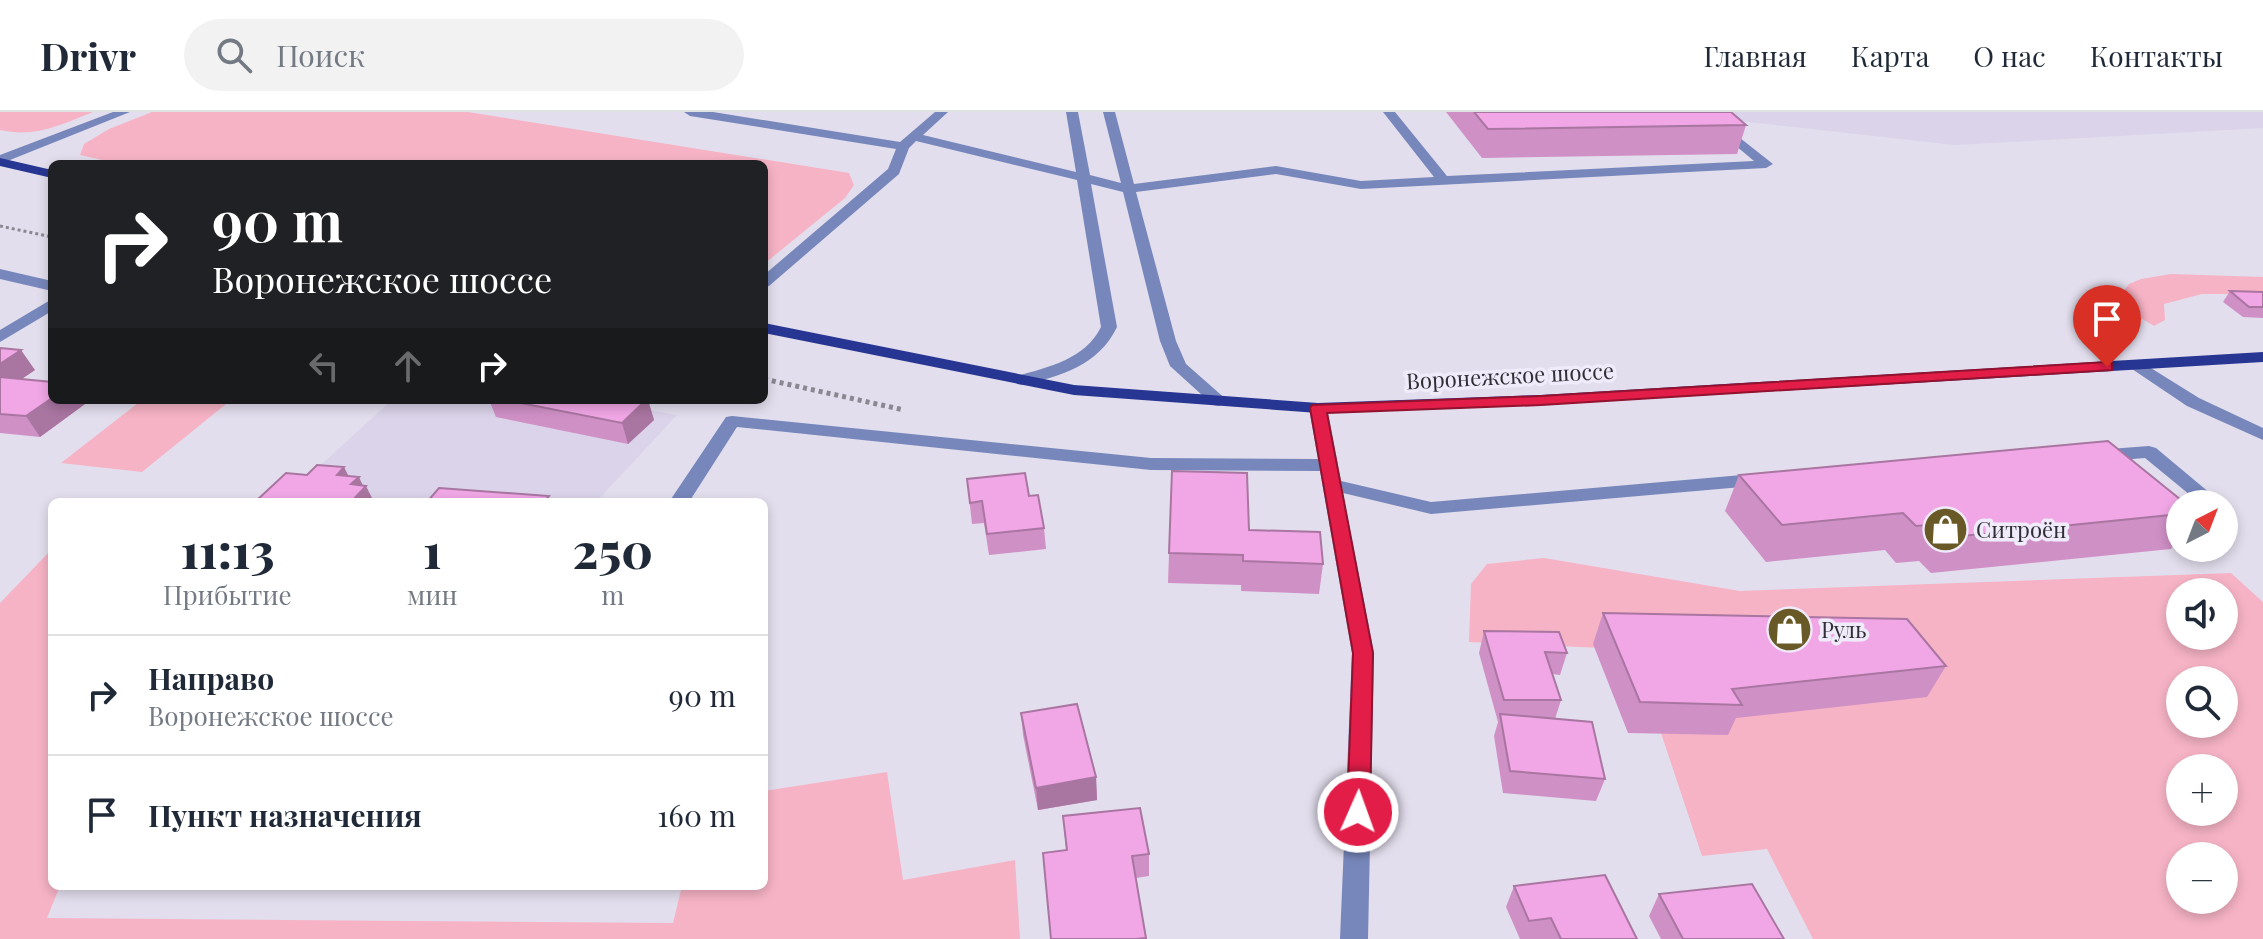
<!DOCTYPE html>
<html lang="ru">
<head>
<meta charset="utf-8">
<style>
	body { margin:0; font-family:"Playfair Display",serif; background:#f2f2f3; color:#1f2937; height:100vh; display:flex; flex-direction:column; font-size:30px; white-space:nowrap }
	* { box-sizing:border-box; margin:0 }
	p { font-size:26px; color:#747a83 }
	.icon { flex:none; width:44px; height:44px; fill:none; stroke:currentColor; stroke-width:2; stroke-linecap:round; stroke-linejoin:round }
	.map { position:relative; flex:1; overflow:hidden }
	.sheet { position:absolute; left:48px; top:386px; width:720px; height:392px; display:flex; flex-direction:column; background:#fff; border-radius:12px; box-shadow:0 4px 12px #0003 }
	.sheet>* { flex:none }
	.banner { position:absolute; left:48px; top:48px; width:720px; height:244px; border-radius:12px; box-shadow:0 4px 12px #0003; background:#202124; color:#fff; overflow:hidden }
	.needle { width:52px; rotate:42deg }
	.fabs { position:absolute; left:2166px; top:378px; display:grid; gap:16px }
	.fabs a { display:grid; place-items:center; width:72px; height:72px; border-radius:50%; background:#fff; box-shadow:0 4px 12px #0003; font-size:40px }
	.pin { position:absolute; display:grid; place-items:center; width:68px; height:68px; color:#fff; margin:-82px -34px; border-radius:50% 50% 50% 0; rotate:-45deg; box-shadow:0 0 8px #0007 }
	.pin .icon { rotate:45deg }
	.me { position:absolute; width:88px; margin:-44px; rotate:2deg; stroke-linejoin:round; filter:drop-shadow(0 0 6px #0008) }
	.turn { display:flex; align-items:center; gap:28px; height:168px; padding:0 32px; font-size:36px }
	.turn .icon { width:104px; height:104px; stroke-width:2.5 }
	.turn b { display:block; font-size:56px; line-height:68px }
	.lanes { display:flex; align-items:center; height:76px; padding:0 32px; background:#0003; justify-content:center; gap:40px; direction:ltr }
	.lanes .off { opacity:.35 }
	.eta { display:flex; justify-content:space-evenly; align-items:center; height:136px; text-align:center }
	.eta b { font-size:48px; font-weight:800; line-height:56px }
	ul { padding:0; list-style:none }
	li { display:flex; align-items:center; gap:24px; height:120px; padding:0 32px; border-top:2px solid #e0e1e3 }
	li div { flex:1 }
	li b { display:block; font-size:30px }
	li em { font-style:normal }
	header { display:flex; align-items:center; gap:48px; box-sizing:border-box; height:112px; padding:0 40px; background:#fff; border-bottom:2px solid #e0e1e3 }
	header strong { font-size:38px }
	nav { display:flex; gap:44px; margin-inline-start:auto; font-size:28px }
	.search { width:560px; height:72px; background:#f2f2f3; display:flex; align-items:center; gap:20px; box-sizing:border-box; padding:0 28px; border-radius:44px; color:#747a83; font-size:30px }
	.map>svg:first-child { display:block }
	.built { fill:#dad3e9 }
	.green { fill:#f6b3c5; fill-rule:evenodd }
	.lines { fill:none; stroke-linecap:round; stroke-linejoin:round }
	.path-far1 { stroke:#8a8791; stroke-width:3; stroke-dasharray:3 3; stroke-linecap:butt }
	.path { stroke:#8a8791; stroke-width:5; stroke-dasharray:4 4; stroke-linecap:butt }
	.minor { fill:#7787bb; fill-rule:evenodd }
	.major { fill:#283693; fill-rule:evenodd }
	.wall { fill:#cf90c6 }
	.shaded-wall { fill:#a975a1 }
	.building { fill:#f1a7e6; stroke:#a975a1; stroke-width:2 }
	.route { fill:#e11d48; stroke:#92132f; stroke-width:2 }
	.labels { text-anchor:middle; stroke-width:7; stroke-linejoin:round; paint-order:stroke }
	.street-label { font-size:22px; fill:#312f35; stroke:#f0ebfa }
	.poi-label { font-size:22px; fill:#312f35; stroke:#f0ebfa; text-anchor:start }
</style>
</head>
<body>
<header>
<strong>Drivr</strong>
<div class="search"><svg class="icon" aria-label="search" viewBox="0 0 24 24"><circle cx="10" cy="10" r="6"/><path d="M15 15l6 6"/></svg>Поиск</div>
<nav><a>Главная</a><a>Карта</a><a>О нас</a><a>Контакты</a></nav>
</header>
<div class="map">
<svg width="2263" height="827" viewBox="0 0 2263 827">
	<rect width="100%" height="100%" fill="#e3deed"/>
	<!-- built -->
	<path class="built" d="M1660,0h603v16l-308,17z
		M392,288h205l80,15 -81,87h-316z"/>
	<!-- green -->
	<path class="green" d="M0,0h93c-32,13 -59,26 -93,18z
		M152,0h316l381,61 5,12 -9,13 -81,66v-100h-644l-40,-9 4,-11 25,-15z
		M2171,162l92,3v17h-61l-38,10 1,16 -11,6 -20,-12 -13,-20 8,-10 12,-5z
		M142,288h89l-89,72 -81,-9z
		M52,437v337h8l-13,32 626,5 9,-37h82v-95l123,-19 16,108 112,-20 5,79h-1020v-336z
		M1544,446l196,33 491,-18 32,29v337h-450l-46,-90 -65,7 -41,-123 -37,-84 -155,-7 2,-58 16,-20zM2180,480h44v44h-44zM2180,568h44v44h-44zM2180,656h44v44h-44zM2180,744h44v44h-44z"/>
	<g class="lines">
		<!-- path-far1 -->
		<path class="path-far1" d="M0,114l52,11"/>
		<!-- path -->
		<path class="path" d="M764,267l140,31"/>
		<!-- minor -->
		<path class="minor" d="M113,0h17l-130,52v-9z
			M684,0h29l187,30 35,-30h13l-25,23 153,37 -10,-60h12l12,63 31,8 -18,-71h12l19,72 142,-18 85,15 73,-4 -51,-65h12l52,64 307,-15 -37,-31v-6l4,-1 52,41 -7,4 -405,21 -85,-15 -140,18 40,149 10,23 42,37 -9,5 -6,-1 -43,-39 -10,-25 -37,-149 -32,-8 26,143c-18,38 -56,49 -94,58l-6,-1 -3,-4 3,-4c32,-9 68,-17 84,-49l-24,-147 -161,-39 -7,7 -10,26 -130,112 -5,2v-13l124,-106 8,-20 -206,-33z
			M0,157l52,12v10l-52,-12z
			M52,187v12l-52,31v-12z
			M2138,248l61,38 64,30v12l-76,-34 -55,-37 -2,-4z
			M1318,291l9,5 14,73 90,21 334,-29 10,6 -10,6 -334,29 -88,-21 31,160 -6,286h-28l12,-286 -32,-182 -169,-1 -414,-43 -48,75h-20l57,-85 6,-1 419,42 167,1 -9,-51z
			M2149,334l7,2 67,56h-22l-56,-46 -49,4 -9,-6 9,-6z"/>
		<!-- major -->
		<path class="major" d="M0,46l52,12v8l-52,-12z
			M764,211l310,62 244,18 223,-8 722,-43v10l-722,43 -223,8 -244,-18 -310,-62z"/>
	</g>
	<!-- wall -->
	<path class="wall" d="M1446,0h285l15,13 -9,29 -255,4z
		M2230,179l33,1v26l-20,-1 -20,-15z
		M0,236l35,22 -14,9 31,21h30l3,4 -45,33 -40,-4z
		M489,288h159l6,20 -26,24 -132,-27z
		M1172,359l77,59 74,34 -4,30 -78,-3v-6l-73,-2z
		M1739,363l441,29v33l-9,12 -240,24 -12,-12 -23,2 -11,-13 -119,12 -41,-51z
		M967,367l62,17 15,32 2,21 -57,6 -5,-32 -12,1z
		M1603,501l343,53 -19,31 -191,21 -8,17 -100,-2 -35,-89z
		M1484,519l83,22 -7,22 -8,-1 9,26 -6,19 50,60 -9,22 -93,-8 -9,-57 4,-14 -19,-69z
		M1021,601l75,64 1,23 -59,10 -15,-75z
		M1063,704l86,38v22l-13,2 10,61h-95l15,-89z
		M1514,774l123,53h-117l-14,-32z
		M1659,782l125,45h-123l-12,-23z"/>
	<!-- shaded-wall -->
	<path class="shaded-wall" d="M21,238l14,20 -35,24v-30z
		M52,286v2h30l3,4 -45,33 -14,-21z
		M646,288h2l6,20 -26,24 -6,-21z
		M344,355l8,16 7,-6 5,11 2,-2 8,16h-23l-14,-27z
		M1096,665l1,23 -59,10 -2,-22z"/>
	<!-- building -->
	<path class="building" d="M1474,0h257l15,13 -258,4z
		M2230,179l33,1v15h-14z
		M0,236l21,2 -21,14z
		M0,265l52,5v16l-26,18 -26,-2z
		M505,288h141l-24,23z
		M2108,329l78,63h-6v10l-228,23 -13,-13 -23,2 -13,-13 -121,12 -43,-50z
		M317,353l27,2 -7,8 22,2 -8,7 15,2 -15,16h-96l31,-29 21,2z
		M1172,359l75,2 2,57 71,2 3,32 -80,-3v-6l-74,-2z
		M1025,361l4,23 9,-1 6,33 -57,6 -5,-33 -12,2 -3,-24z
		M439,376l110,8 -5,6h-117z
		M1603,501l304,6 39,47 -214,23 10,16 -102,-3z
		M1484,519l75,1 8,21 -22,-1 16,48h-57z
		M1077,592l19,73 -60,11 -15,-75z
		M1500,602l92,8 13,57 -95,-8z
		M1140,696l9,46 -17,2 14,82 -10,1h-85l-8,-86 24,-3 -4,-34z
		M1605,763l32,64h-76l-10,-21 -22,3 -15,-35z
		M1752,772l32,55h-101l-24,-45z"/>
	<!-- route -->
	<path class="route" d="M2107,250l5,1v7l-571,35 -214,8 46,240 -3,159 -3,6 -9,3 -8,-3 -3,-6 6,-159 -43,-245 2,-3 229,-9z"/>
	<!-- icons -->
	<defs>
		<symbol id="shop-disc" viewBox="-11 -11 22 22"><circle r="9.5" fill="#685927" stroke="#f0ebfa"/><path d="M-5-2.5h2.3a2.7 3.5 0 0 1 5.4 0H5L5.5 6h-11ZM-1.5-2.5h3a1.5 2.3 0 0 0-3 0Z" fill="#fff"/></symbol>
	</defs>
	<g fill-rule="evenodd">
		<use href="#shop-disc" x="1920" y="392" width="51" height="51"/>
		<use href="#shop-disc" x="1764" y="492" width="51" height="51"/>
	</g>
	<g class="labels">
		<!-- street labels -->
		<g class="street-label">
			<text transform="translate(1510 264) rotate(-3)" y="8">Воронежское шоссе</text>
		</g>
		<!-- poi labels -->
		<g class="poi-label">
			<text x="1976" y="426">Ситроён</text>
			<text x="1821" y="526">Руль</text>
		</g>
	</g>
</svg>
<div class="fabs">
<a><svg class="needle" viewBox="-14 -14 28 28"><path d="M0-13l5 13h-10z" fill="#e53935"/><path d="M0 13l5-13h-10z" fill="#747a83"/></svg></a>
<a><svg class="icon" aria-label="sound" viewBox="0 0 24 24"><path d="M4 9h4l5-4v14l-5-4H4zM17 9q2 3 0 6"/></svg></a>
<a><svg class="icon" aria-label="search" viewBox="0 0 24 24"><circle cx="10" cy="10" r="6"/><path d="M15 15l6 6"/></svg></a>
<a>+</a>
<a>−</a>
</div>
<div class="pin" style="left:2107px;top:255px;background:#d93025"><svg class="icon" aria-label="arrive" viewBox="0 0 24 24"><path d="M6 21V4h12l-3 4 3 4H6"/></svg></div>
<svg class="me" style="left:1358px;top:700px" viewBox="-20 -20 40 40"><circle r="17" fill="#e11d48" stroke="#fff" stroke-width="3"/><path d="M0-11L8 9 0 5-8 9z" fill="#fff"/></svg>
<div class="banner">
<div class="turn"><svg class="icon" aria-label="right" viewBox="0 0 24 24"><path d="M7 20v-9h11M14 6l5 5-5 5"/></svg><div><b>90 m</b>Воронежское шоссе</div></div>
<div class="lanes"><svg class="icon off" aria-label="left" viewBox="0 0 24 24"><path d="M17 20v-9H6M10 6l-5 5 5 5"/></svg><svg class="icon off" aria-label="ahead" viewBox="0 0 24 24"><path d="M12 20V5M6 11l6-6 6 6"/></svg><svg class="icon" aria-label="right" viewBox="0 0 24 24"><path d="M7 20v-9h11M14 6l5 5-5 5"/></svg></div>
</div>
<section class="sheet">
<div class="eta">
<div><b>11:13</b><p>Прибытие</p></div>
<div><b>1</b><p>мин</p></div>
<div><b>250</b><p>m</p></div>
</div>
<ul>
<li><svg class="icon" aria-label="right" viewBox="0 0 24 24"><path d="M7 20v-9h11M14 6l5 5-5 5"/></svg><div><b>Направо</b><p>Воронежское шоссе</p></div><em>90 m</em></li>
<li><svg class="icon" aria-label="arrive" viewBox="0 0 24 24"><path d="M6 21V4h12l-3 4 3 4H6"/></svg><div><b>Пункт назначения</b></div><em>160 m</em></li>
</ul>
</section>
</div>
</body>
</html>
